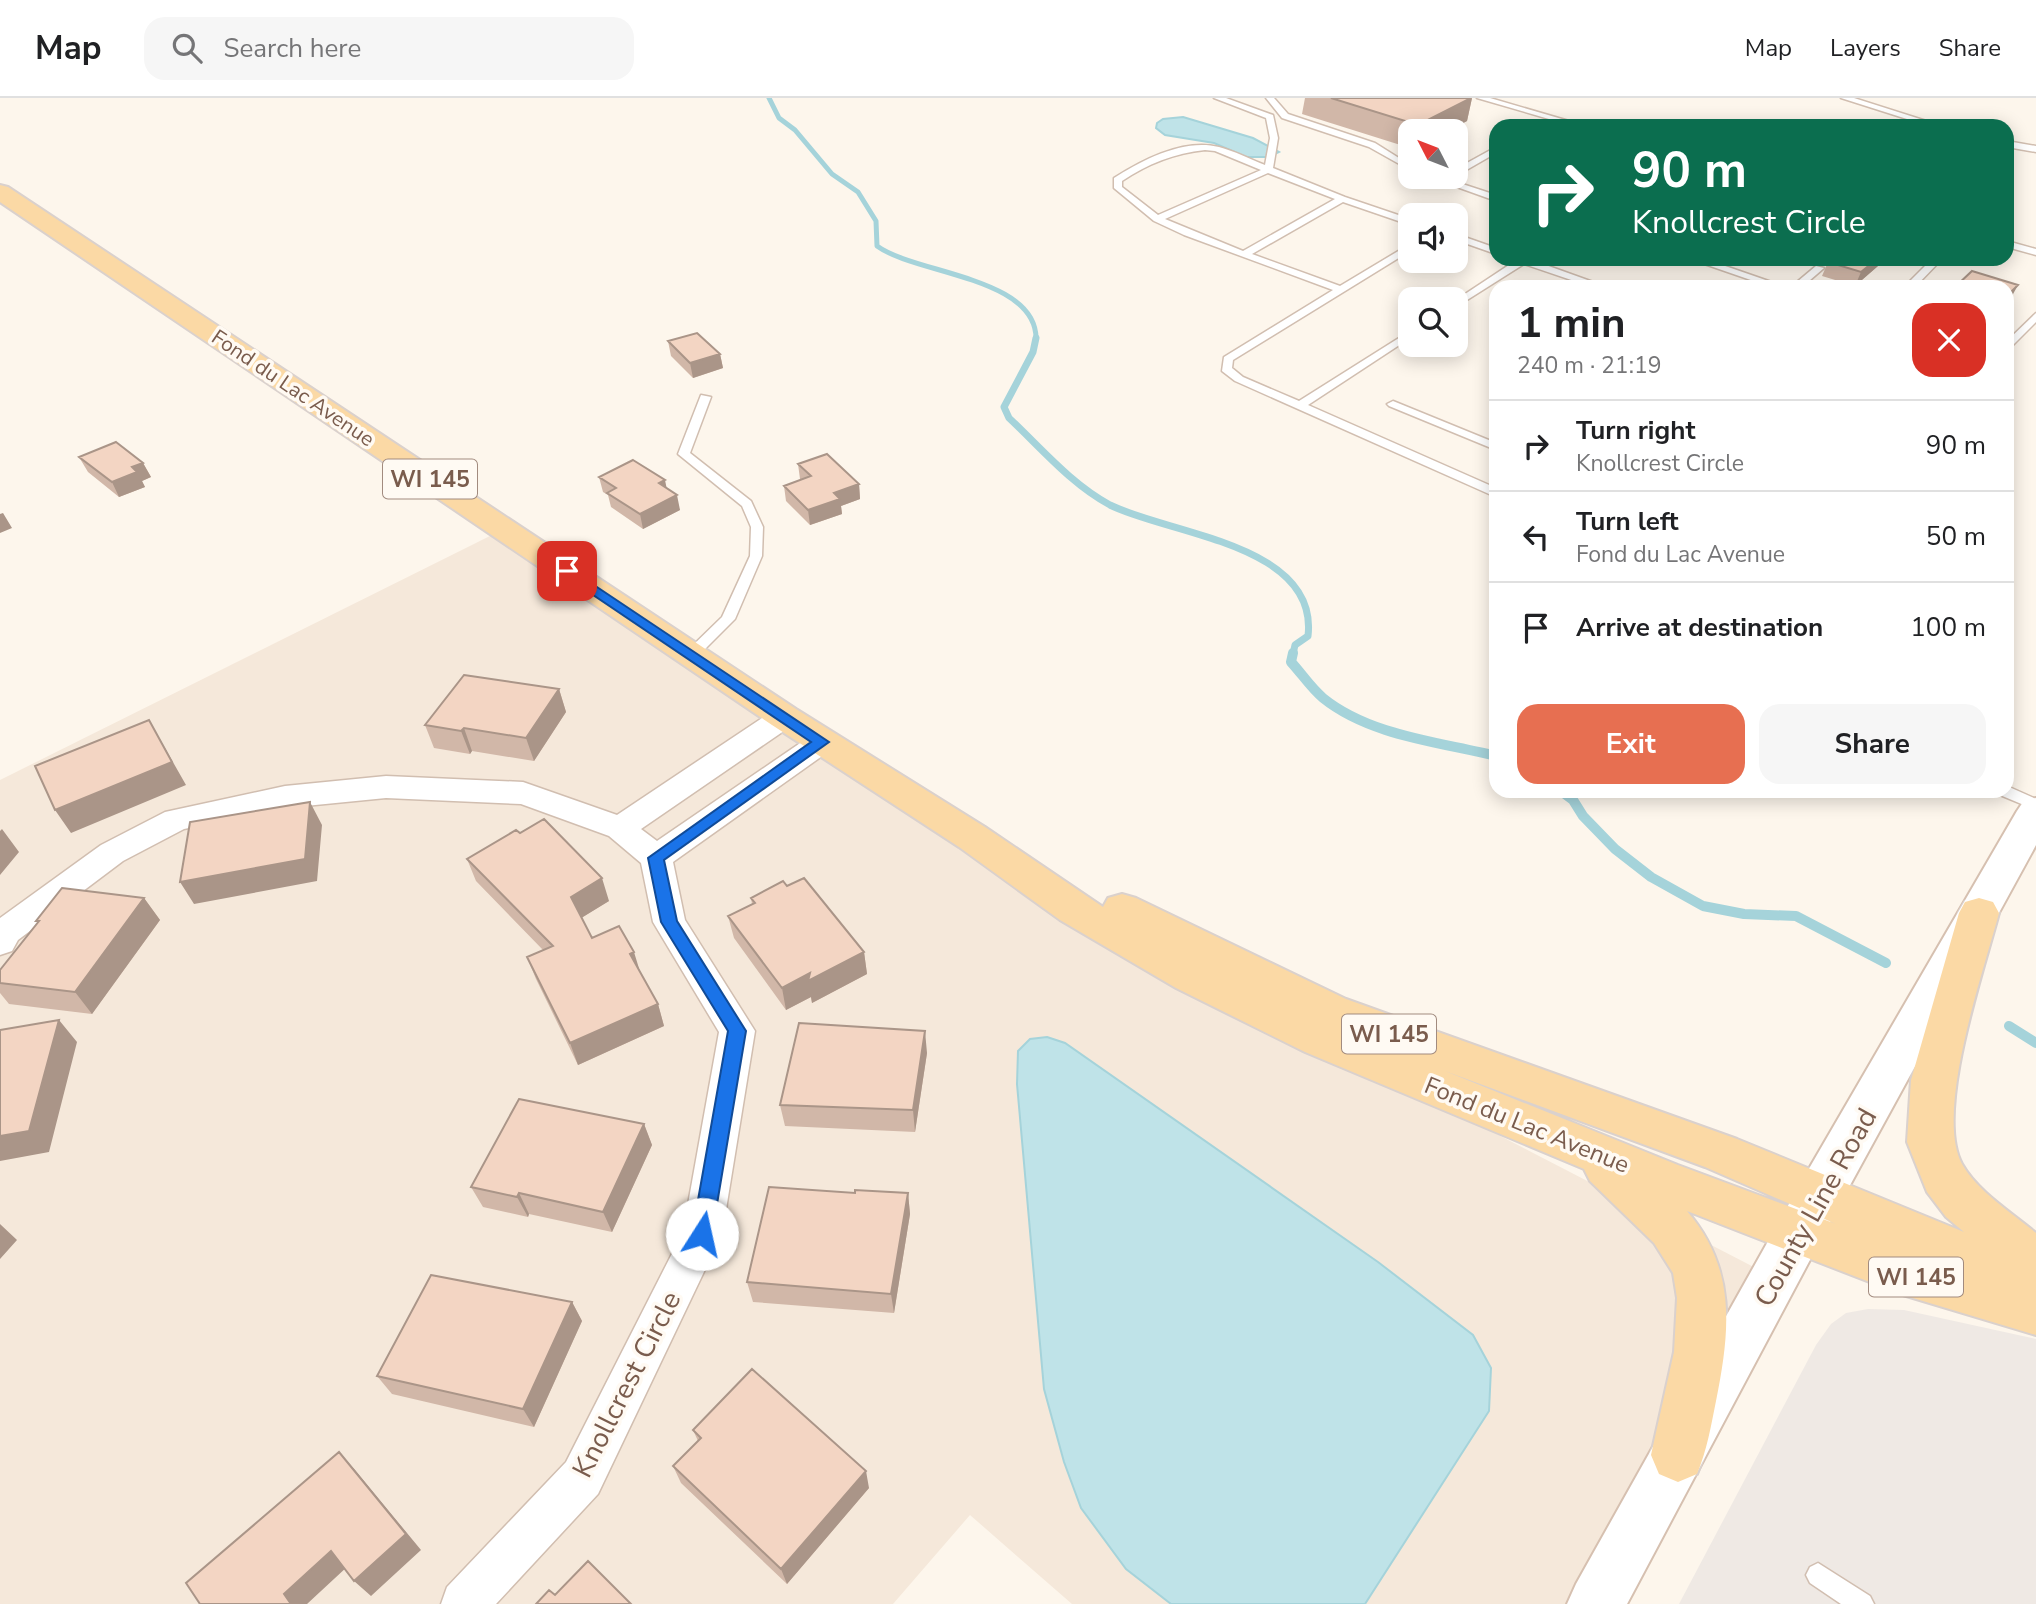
<!DOCTYPE html>
<html lang="en">
<head>
<meta charset="utf-8">
<style>
	body { margin:0; font-family:"Nunito Sans",sans-serif; background:#f6f6f6; color:#202124; height:100vh; display:flex; flex-direction:column; font-size:26px; white-space:nowrap }
	* { box-sizing:border-box; margin:0 }
	p { font-size:23px; color:#757577 }
	.icon { flex:none; width:38px; height:38px; fill:none; stroke:currentColor; stroke-width:2; stroke-linecap:round; stroke-linejoin:round }
	.map { position:relative; flex:1; overflow:hidden }
	.details { position:absolute; left:1489px; top:182px; width:525px; height:518px; display:flex; flex-direction:column; background:#fff; border-radius:21px; box-shadow:0 4px 18px #0003 }
	.details>* { flex:none }
	.guide { position:absolute; left:1489px; top:21px; width:525px; height:147px; border-radius:21px; box-shadow:0 4px 18px #0003; background:#0b6e4f; color:#fff; overflow:hidden }
	.needle { width:46px; rotate:312deg }
	.controls { position:absolute; left:1398px; top:21px; display:grid; gap:14px }
	.controls a { display:grid; place-items:center; width:70px; height:70px; border-radius:14px; background:#fff; box-shadow:0 4px 18px #0003; font-size:35px }
	.pin { position:absolute; display:grid; place-items:center; width:60px; height:60px; color:#fff; margin:-30px; border-radius:14px; box-shadow:0 4px 10px #0006 }
	.me { position:absolute; width:77px; margin:-38px; rotate:10deg; stroke-linejoin:round; filter:drop-shadow(0 0 5px #0008) }
	.turn { display:flex; align-items:center; gap:24px; height:147px; padding:0 28px; font-size:32px }
	.turn .icon { width:91px; height:91px; stroke-width:2.5 }
	.turn b { display:block; font-size:49px; line-height:60px }
	.round { display:grid; place-items:center; flex:none; width:74px; height:74px; border-radius:21px; background:#f6f6f6 }
	.summary { display:flex; align-items:center; justify-content:space-between; height:119px; padding:0 28px }
	h1 { font-size:42px; font-weight:700; line-height:52px }
	.button { display:flex; gap:14px; margin-top:auto; padding:14px 28px }
	.button a { flex:1; height:80px; border-radius:21px; background:#e76f51; color:#fff; font-size:28px; font-weight:700; line-height:80px; text-align:center }
	.button a+a { background:#f6f6f6; color:#202124 }
	ul { padding:0; list-style:none }
	li { display:flex; align-items:center; gap:21px; height:91px; padding:0 28px; border-top:2px solid #e0e0e0 }
	li div { flex:1 }
	li b { display:block; font-size:26px }
	li em { font-style:normal }
	header { display:flex; align-items:center; gap:42px; box-sizing:border-box; height:98px; padding:0 35px; background:#fff; border-bottom:2px solid #e0e0e0 }
	header strong { font-size:33px }
	nav { display:flex; gap:38px; margin-inline-start:auto; font-size:24px }
	.search { width:490px; height:63px; background:#f6f6f6; display:flex; align-items:center; gap:18px; box-sizing:border-box; padding:0 24px; border-radius:21px; color:#757577; font-size:26px }
	.map>svg:first-child { display:block }
	.residential { fill:#f5e8da }
	.industrial { fill:#efe9e4 }
	.water { fill:#bfe3e8; stroke:#a5d3da; stroke-width:2 }
	.lines { fill:none; stroke-linecap:round; stroke-linejoin:round }
	.stream-far2 { stroke:#a5d3da; stroke-width:5 }
	.stream-far1 { stroke:#a5d3da; stroke-width:7 }
	.stream { stroke:#a5d3da; stroke-width:10 }
	.lane-casing { stroke:#d1beb0; stroke-width:3 }
	.street-casing { stroke:#d1beb0; stroke-width:3 }
	.secondary-casing { stroke:#d6c0b0; stroke-width:4 }
	.primary-casing { stroke:#dad1cd; stroke-width:4 }
	.lane { fill:#fff; fill-rule:evenodd }
	.street { fill:#fff; fill-rule:evenodd }
	.secondary { fill:#fff; fill-rule:evenodd }
	.primary { fill:#fbd9a5; fill-rule:evenodd }
	.wall { fill:#d1b7a8 }
	.shaded-wall { fill:#aa9588 }
	.building { fill:#f3d5c3; stroke:#aa9588; stroke-width:2 }
	.route { fill:#1a73e8; stroke:#114b97; stroke-width:2 }
	.labels { text-anchor:middle; stroke-width:7; stroke-linejoin:round; paint-order:stroke }
	.far-street-label { font-size:21px; fill:#7a5c4d; stroke:#fffaf3 }
	.shield { fill:#fffaf3; stroke:#a28b7f; stroke-width:2 }
	.shield-label { font-size:23px; font-weight:bold; fill:#7a5c4d }
	.street-label { font-size:24px; fill:#7a5c4d; stroke:#fffaf3 }
	.near-street-label { font-size:28px; fill:#7a5c4d; stroke:#fffaf3 }
</style>
</head>
<body>
<header>
<strong>Map</strong>
<div class="search"><svg class="icon" aria-label="search" viewBox="0 0 24 24"><circle cx="10" cy="10" r="6"/><path d="M15 15l6 6"/></svg>Search here</div>
<nav><a>Map</a><a>Layers</a><a>Share</a></nav>
</header>
<div class="map">
<svg width="2036" height="1506" viewBox="0 0 2036 1506">
	<rect width="100%" height="100%" fill="#fdf6ec"/>
	<!-- residential -->
	<path class="residential" d="M504,431l687,447 584,302 -181,326h-522l-102,-89 -77,89h-893v-824z"/>
	<!-- industrial -->
	<path class="industrial" d="M1868,1211l36,1 132,29v265h-357l137,-259 15,-21 15,-11z"/>
	<!-- water -->
	<path class="water" d="M1183,19l70,21 26,14 -10,5h-23l-32,-14 -49,-8 -9,-7 1,-5 6,-4z
		M1047,939l18,6 313,219 95,73 18,33 -2,43 -124,193h-194l-45,-35 -45,-61 -17,-46 -20,-73 -27,-305 1,-33 12,-12z"/>
	<g class="lines">
		<!-- stream-far2 -->
		<path class="stream-far2" d="M769,0l10,20 16,12 37,44 26,18 18,29 1,25c38,28 161,31 159,94"/>
		<!-- stream-far1 -->
		<path class="stream-far1" d="M1036,240l-3,14 -29,55 5,11c32,30 62,66 101,87 58,29 209,39 198,131l-13,9 -2,9"/>
		<!-- stream -->
		<path class="stream" d="M1293,555l-2,9c11,12 20,26 32,36 47,38 117,44 173,58
			M1561,693l12,9 10,16 32,33 36,28 52,29 41,8 52,2 90,47
			M2009,928l27,17"/>
		<defs>
			<path id="lane" d="M1214,0h12l47,17 5,23 -5,30 72,29 65,22v6l-67,-23 -91,52 88,32 70,-42v7l-177,109 -1,8 11,9 56,24 111,-70v7l-102,67 188,83v6h-7l-254,-113 -13,-10 2,-14 109,-67 -149,-55 -30,-14 -40,-33v-10c28,-18 70,-40 105,-31 15,4 31,12 46,18l5,-27 -4,-20zM1205,52l10,1 46,19 -103,45 -36,-28v-6c25,-17 53,-28 83,-31zM1268,75l67,26 -92,52 -78,-32z
				M1266,0h8l14,16 87,29 35,22v5l-41,-23 -87,-29z
				M1477,0h13l96,28h-13z
				M1841,0h13l88,28h-13z
				M2007,43l29,5v6l-29,-5z
				M1496,49v6l-40,23v-7z
				M1429,79h12l55,18v6z
				M1456,136l40,14v6l-40,-14z
				M2007,143l29,8v6l-29,-8z
				M1514,161h15l78,28h-15l-68,-23 -68,43v-7l59,-39z
				M1690,161h15l81,28h-15z
				M1932,161h10l-27,28h-11z
				M1816,168l8,2 -22,19h-11z
				M2036,215v9l-29,29v-10z
				M701,297l10,2 -21,56 61,48 12,26 -1,29 -27,63 -39,39 -5,1 -7,-4 2,-3 36,-35 28,-61 1,-29 -9,-21 -64,-52z
				M1393,303l103,42v7l-107,-44 -2,-2z
				M2007,688l29,13v11l-36,-15 -3,-4h10z
				M1818,1465l52,33 4,8h-33l-31,-21 -4,-8 4,-8z"/>
			<path id="street" d="M784,609l10,3 4,7 -4,7 -153,105 16,12 155,-106 10,-3 10,3 5,7 -5,7 -159,113 12,58 70,111 -33,203 -124,260 -102,110h-55l6,-17 119,-125 117,-230 36,-200 -66,-110 -12,-59 -32,-27 -88,-32 -135,-6 -101,10 -101,21 -61,32 -105,79 -6,11 -12,4v-37l101,-73 64,-33 120,-26 101,-10 137,6 94,33 157,-105z"/>
			<path id="secondary" d="M2036,700v47l-199,364 -210,395h-60l9,-20 227,-405 214,-368 6,-9z"/>
			<path id="primary" d="M0,87l8,2 788,522 189,118 118,80 5,-9 14,-4 14,4 210,101 391,140 227,93 -18,-15 -19,-25 -20,-50 4,-62 48,-167 6,-11 14,-4 14,4 6,11c-15,57 -65,200 -37,251 16,28 49,48 74,69v102l-133,-40 -216,-84c50,58 43,120 29,190 -5,25 -9,49 -19,73l-19,8 -19,-8 -8,-19 23,-103 3,-54 -4,-25 -19,-30 -64,-62 -6,-12 -279,-117 -129,-64 -116,-68 -101,-73 -187,-122 -772,-523zM1445,973l260,96 131,57 -158,-59z"/>
		</defs>
		<!-- lane casing -->
		<use href="#lane" class="lane-casing"/>
		<!-- street casing -->
		<use href="#street" class="street-casing"/>
		<!-- secondary casing -->
		<use href="#secondary" class="secondary-casing"/>
		<!-- primary casing -->
		<use href="#primary" class="primary-casing"/>
		<!-- lane -->
		<use href="#lane" class="lane"/>
		<!-- street -->
		<use href="#street" class="street"/>
		<!-- secondary -->
		<use href="#secondary" class="secondary"/>
		<!-- primary -->
		<use href="#primary" class="primary"/>
	</g>
	<!-- wall -->
	<path class="wall" d="M1305,0h167l-5,23 -19,10h-38v17l-108,-34z
		M1831,161h50l-3,7 -23,20 -33,-10 6,-14z
		M668,243l52,13 3,14 -30,10 -22,-22z
		M79,359l64,6 8,14 -9,4 3,6 -26,10 -31,-25z
		M798,366l61,20 1,15 -19,7 1,8 -32,11 -24,-24 -2,-15 17,-6 -1,-1z
		M599,379l68,12 13,21 -37,19 -32,-22 -3,-12 -5,-3z
		M559,591l7,23 -32,49 -62,-10 -2,3 -36,-6 -9,-23z
		M467,761l142,42 -28,17 11,20 49,36 17,30 6,22 -86,39 -42,-86 -9,-22 16,-7 -67,-69z
		M787,788l77,66 3,22 -55,29 -1,-6 -25,13 -52,-72 -6,-22 24,-12 -1,-6z
		M144,800l16,22 -68,94 -83,-10 -9,-11v-23l38,-47 -2,-2z
		M927,955l-12,79 -130,-6 -5,-21z
		M644,1026l8,21 -40,87 -83,-18 -1,3 -45,-10 -12,-20z
		M855,1095h53l2,21 -16,99 -141,-11 -6,-20z
		M572,1204l10,19 -48,106 -142,-33 -15,-18z
		M693,1332l176,58 -82,96 -106,-101 -8,-17 25,-25z"/>
	<!-- shaded-wall -->
	<path class="shaded-wall" d="M1472,0l-5,23 -19,10h-31l1,-6z
		M1877,161h4l-3,7 -23,20 6,-14z
		M2018,187l-11,20v-9z
		M720,256l3,14 -30,10 -3,-15z
		M143,365l8,14 -9,4 3,6 -26,10 -7,-15 20,-15z
		M665,382l3,15 -9,-12z
		M859,386l1,15 -19,7 1,8 -32,11 -2,-15 26,-17z
		M677,397l3,15 -37,19 -3,-15z
		M3,415l9,15 -12,5v-19z
		M559,591l7,23 -32,49 -8,-23z
		M149,622l37,65 -115,48 -16,-23z
		M464,630l8,23 -2,3 -9,-23z
		M310,704l12,23 -5,56 -123,23 -14,-22z
		M2,731l17,23 -19,23v-44z
		M602,780l7,23 -31,19 -7,-23z
		M144,800l16,22 -68,94 -17,-22z
		M634,854l7,23 -11,-21z
		M864,854l3,22 -55,29 -1,-6 -25,13 -4,-22 28,-15z
		M658,906l6,22 -86,39 -8,-22z
		M59,922l18,22 -28,110 -49,9v-25z
		M925,933l2,22 -12,79 -2,-22z
		M644,1026l8,21 -40,87 -9,-20z
		M519,1095l10,21 -1,3 -11,-20z
		M908,1095l2,21 -16,99 -3,-19z
		M0,1126l17,16 -17,19z
		M572,1204l10,19 -48,106 -11,-18z
		M339,1354l16,18 66,80 -50,46 -17,-15z
		M866,1373l3,17 -82,96 -6,-15z
		M331,1453l17,15 -41,38h-16l-7,-10z"/>
	<!-- building -->
	<path class="building" d="M1331,0h140l-53,27z
		M1831,161h46l-16,13 -33,-10z
		M1972,173l46,14 -11,11v-9h-52z
		M697,235l23,21 -30,9 -22,-22z
		M116,344l27,21 -11,4 5,5 -25,10 -33,-25z
		M827,356l32,30 -25,9 6,6 -32,11 -24,-24 27,-10 -13,-12z
		M633,362l32,20 -6,3 18,12 -37,19 -33,-21 9,-5 -17,-11z
		M464,577l95,14 -33,49 -62,-10 -3,3 -36,-6z
		M149,622l23,42 -117,48 -20,-44z
		M310,704l-5,57 -125,23 10,-60z
		M544,721l58,59 -31,19 21,41 27,-12 15,26 -4,2 28,50 -88,39 -43,-86 26,-11 -86,-87 49,-29 4,3z
		M804,780l60,74 -56,29 2,-8 -28,15 -54,-72 27,-13 -4,-5 32,-17 4,5z
		M62,790l82,10 -69,94 -75,-9v-13l39,-49h-3z
		M59,922l-30,111 -29,5v-106z
		M799,925l126,8 -12,79 -133,-5z
		M519,1001l125,25 -41,88 -84,-19 -2,4 -46,-10z
		M769,1089l86,6v-3l53,3 -17,101 -144,-12z
		M431,1177l141,27 -49,107 -146,-33z
		M752,1271l114,102 -85,98 -108,-103 28,-28 -8,-8z
		M339,1354l67,82 -52,47 -23,-30 -47,43 7,10h-91l-14,-21z
		M588,1463l43,43h-95l13,-14 6,5z"/>
	<!-- route -->
	<path class="route" d="M567,469l262,175 -165,118 13,61 69,110 -34,203 -3,7 -7,3 -7,-3 -3,-7 36,-203 -67,-109 -13,-64 163,-116 -249,-168v-6z"/>
	<g class="labels">
		<!-- far-street labels -->
		<g class="far-street-label">
			<text transform="translate(293 290) rotate(34)" y="7">Fond du Lac Avenue</text>
		</g>
		<!-- shield labels -->
		<g class="shield">
			<rect x="383" y="361.5" width="94" height="39" rx="5"/>
			<rect x="1342" y="916.5" width="94" height="39" rx="5"/>
			<rect x="1869" y="1159.5" width="94" height="39" rx="5"/>
		</g>
		<g class="shield-label">
			<text x="430" y="389">WI 145</text>
			<text x="1389" y="944">WI 145</text>
			<text x="1916" y="1187">WI 145</text>
		</g>
		<!-- street labels -->
		<g class="street-label">
			<text transform="translate(1527 1027) rotate(22)" y="8">Fond du Lac Avenue</text>
		</g>
		<!-- near-street labels -->
		<g class="near-street-label">
			<text transform="translate(1815 1109) rotate(-61)" y="10">County Line Road</text>
			<text transform="translate(626 1286) rotate(-63)" y="10">Knollcrest Circle</text>
		</g>
	</g>
</svg>
<div class="controls">
<a><svg class="needle" viewBox="-14 -14 28 28"><path d="M0-13l5 13h-10z" fill="#e53935"/><path d="M0 13l5-13h-10z" fill="#757577"/></svg></a>
<a><svg class="icon" aria-label="sound" viewBox="0 0 24 24"><path d="M4 9h4l5-4v14l-5-4H4zM17 9q2 3 0 6"/></svg></a>
<a><svg class="icon" aria-label="search" viewBox="0 0 24 24"><circle cx="10" cy="10" r="6"/><path d="M15 15l6 6"/></svg></a>
</div>
<div class="pin" style="left:567px;top:473px;background:#d93025"><svg class="icon" aria-label="arrive" viewBox="0 0 24 24"><path d="M6 21V4h12l-3 4 3 4H6"/></svg></div>
<svg class="me" style="left:702px;top:1136px" viewBox="-20 -20 40 40"><circle r="19" fill="#fff"/><path d="M0-13L10 11 0 6-10 11z" fill="#1a73e8"/></svg>
<div class="guide">
<div class="turn"><svg class="icon" aria-label="right" viewBox="0 0 24 24"><path d="M7 20v-9h11M14 6l5 5-5 5"/></svg><div><b>90 m</b>Knollcrest Circle</div></div>
</div>
<section class="details">
<div class="summary"><div><h1>1 min</h1><p>240 m · 21:19</p></div><a class="round" style="background:#d93025;color:#fff"><svg class="icon" aria-label="close" viewBox="0 0 24 24"><path d="M6 6l12 12M18 6L6 18"/></svg></a></div>
<ul>
<li><svg class="icon" aria-label="right" viewBox="0 0 24 24"><path d="M7 20v-9h11M14 6l5 5-5 5"/></svg><div><b>Turn right</b><p>Knollcrest Circle</p></div><em>90 m</em></li>
<li><svg class="icon" aria-label="left" viewBox="0 0 24 24"><path d="M17 20v-9H6M10 6l-5 5 5 5"/></svg><div><b>Turn left</b><p>Fond du Lac Avenue</p></div><em>50 m</em></li>
<li><svg class="icon" aria-label="arrive" viewBox="0 0 24 24"><path d="M6 21V4h12l-3 4 3 4H6"/></svg><div><b>Arrive at destination</b></div><em>100 m</em></li>
</ul>
<div class="button"><a>Exit</a><a>Share</a></div>
</section>
</div>
</body>
</html>
